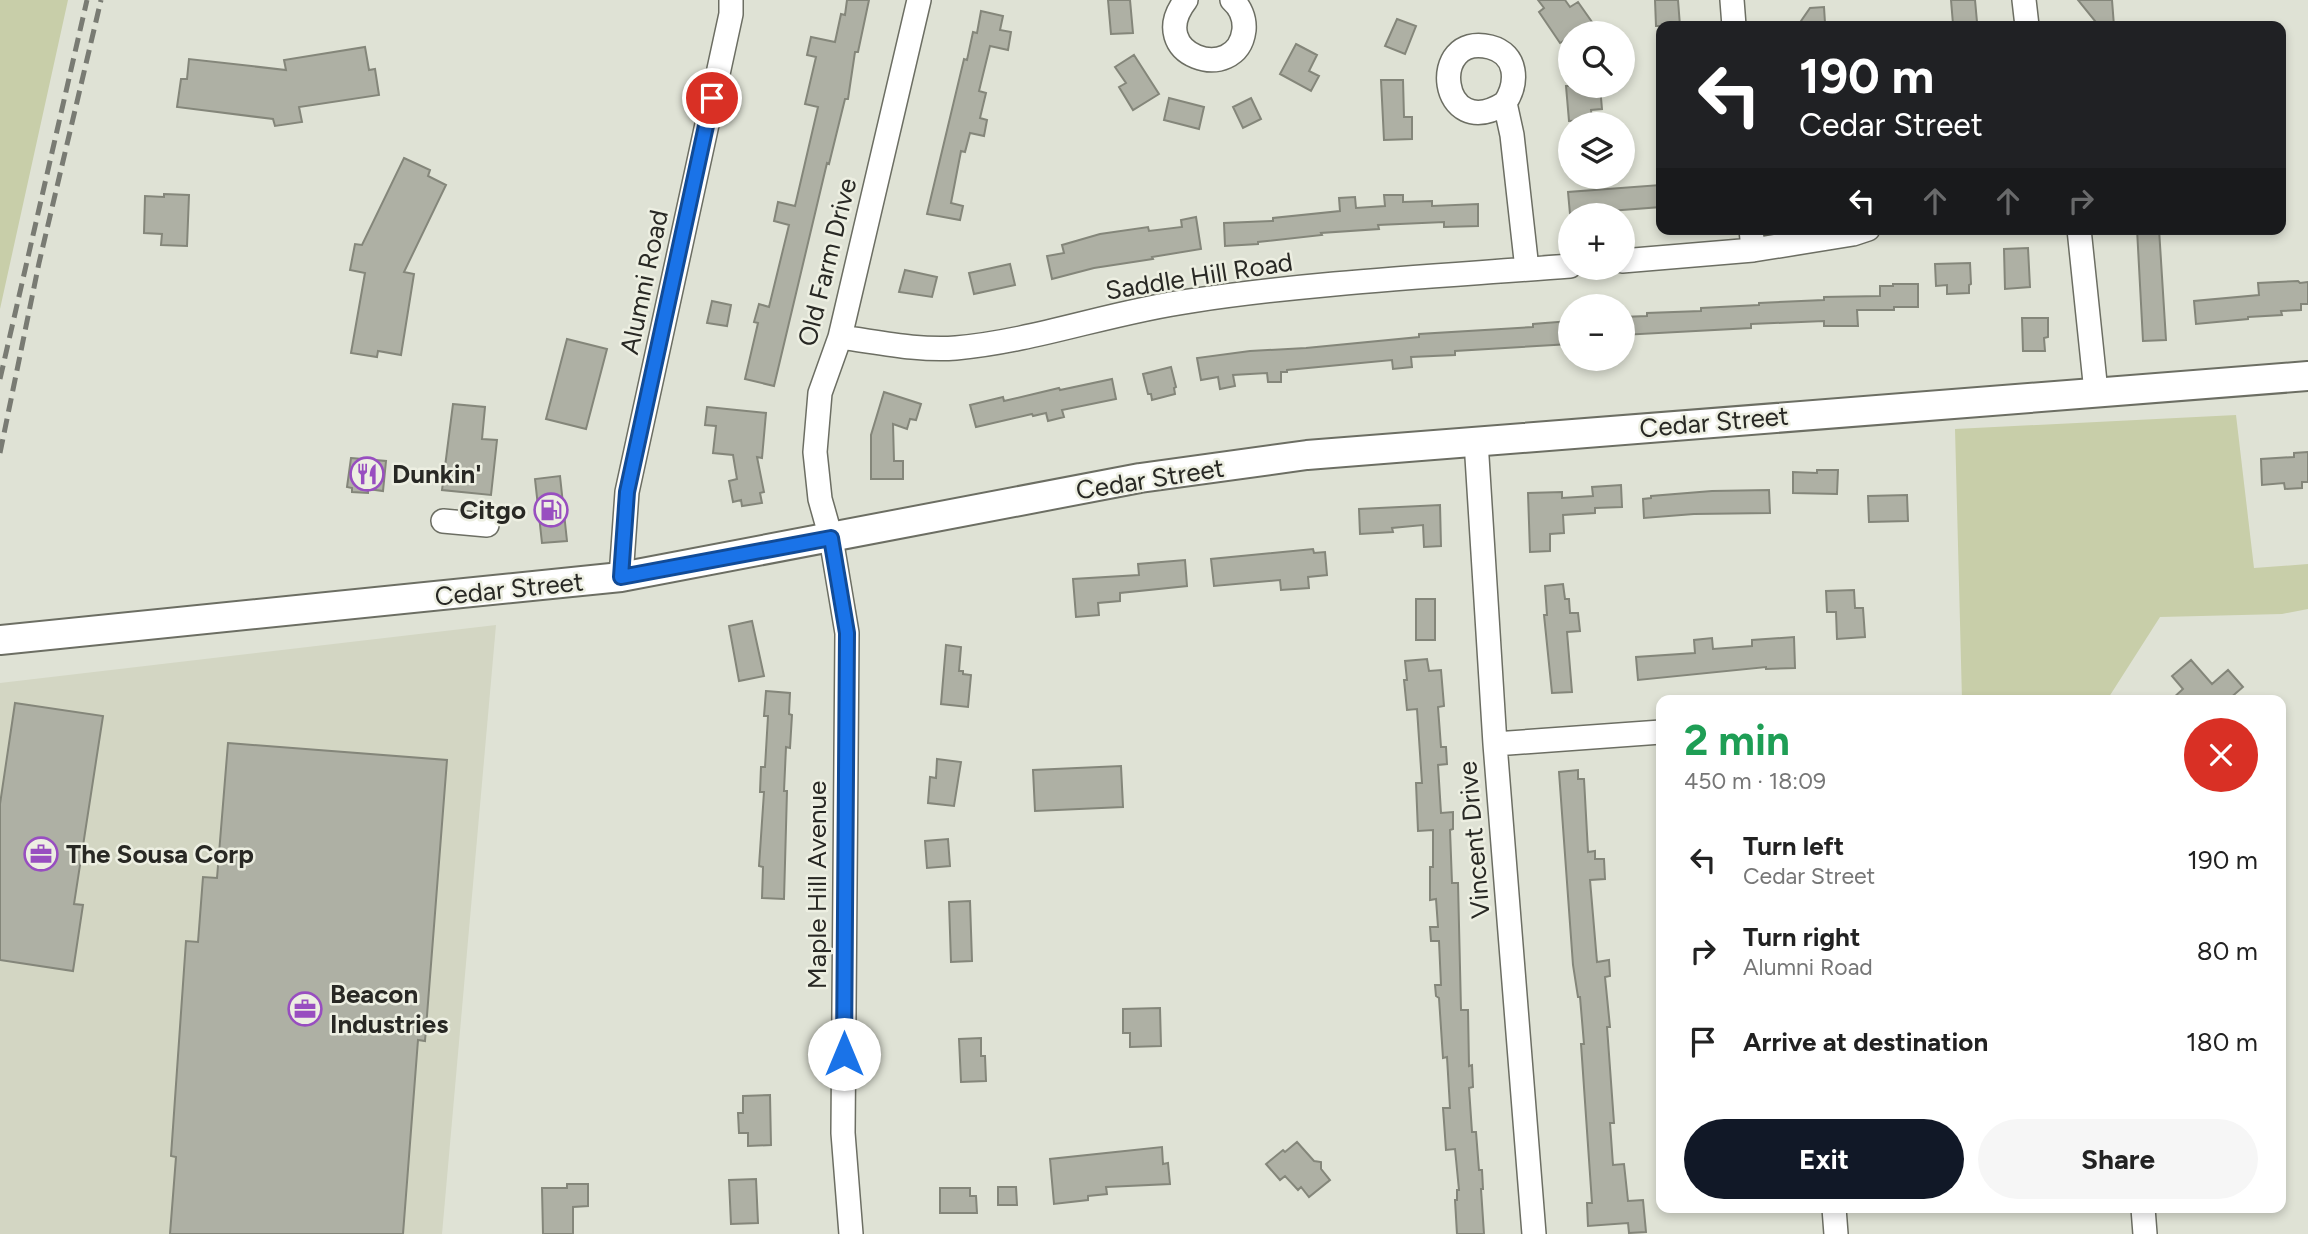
<!DOCTYPE html>
<html lang="en">
<head>
<meta charset="utf-8">
<style>
	body { margin:0; font-family:Figtree,sans-serif; background:#f6f6f6; color:#222; height:100vh; display:flex; flex-direction:column; font-size:26px; white-space:nowrap }
	* { box-sizing:border-box; margin:0 }
	p { font-size:23px; color:#767676 }
	.icon { flex:none; width:38px; height:38px; fill:none; stroke:currentColor; stroke-width:2; stroke-linecap:round; stroke-linejoin:round }
	.map { position:relative; flex:1; overflow:hidden }
	.panel { position:absolute; left:1656px; top:695px; width:630px; height:518px; display:flex; flex-direction:column; background:#fff; border-radius:14px; box-shadow:0 4px 10px #0003 }
	.panel>* { flex:none }
	.banner { position:absolute; left:1656px; top:21px; width:630px; height:214px; border-radius:14px; box-shadow:0 4px 10px #0003; background:#202124; color:#fff; overflow:hidden }
	.controls { position:absolute; left:1558px; top:21px; display:grid; gap:14px }
	.controls a { display:grid; place-items:center; width:77px; height:77px; border-radius:50%; background:#fff; box-shadow:0 4px 10px #0003; font-size:35px }
	.pin { position:absolute; display:grid; place-items:center; width:60px; height:60px; color:#fff; margin:-30px; border:4px solid #fff; border-radius:50%; box-shadow:0 2px 7px #0007 }
	.me { position:absolute; width:77px; margin:-38px; rotate:0deg; stroke-linejoin:round; filter:drop-shadow(0 0 5px #0008) }
	.turn { display:flex; align-items:center; gap:24px; height:147px; padding:0 28px; font-size:32px }
	.turn .icon { width:91px; height:91px; stroke-width:2.5 }
	.turn b { display:block; font-size:49px; line-height:60px }
	.lanes { display:flex; align-items:center; height:66px; padding:0 28px; background:#0003; justify-content:center; gap:35px; direction:ltr }
	.lanes .off { opacity:.35 }
	.round { display:grid; place-items:center; flex:none; width:74px; height:74px; border-radius:37px; background:#f6f6f6 }
	.overview { display:flex; align-items:center; justify-content:space-between; height:119px; padding:0 28px }
	h1 { font-size:42px; font-weight:700; line-height:52px; color:#1e9e55 }
	.button { display:flex; gap:14px; margin-top:auto; padding:14px 28px }
	.button a { flex:1; height:80px; border-radius:42px; background:#111827; color:#fff; font-size:28px; font-weight:700; line-height:80px; text-align:center }
	.button a+a { background:#f6f6f6; color:#222 }
	ul { padding:0; list-style:none }
	li { display:flex; align-items:center; gap:21px; height:91px; padding:0 28px }
	li div { flex:1 }
	li b { display:block; font-size:26px }
	li em { font-style:normal }
	.map>svg:first-child { display:block }
	.built { fill:#d3d6c3 }
	.green { fill:#c8cea9 }
	.building { fill:#aeb0a4; stroke:#84867a; stroke-width:2 }
	.lines { fill:none; stroke-linecap:round; stroke-linejoin:round }
	.minor-casing { stroke:#6c6e63; stroke-width:26 }
	.major-casing { stroke:#6c6e63; stroke-width:32 }
	.minor { stroke:#fff; stroke-width:23 }
	.major { stroke:#fff; stroke-width:28 }
	.rail { stroke:#797b73; stroke-width:5; stroke-dasharray:14 7; stroke-linecap:butt }
	.route-casing { stroke:#114b97; stroke-width:18 }
	.route { stroke:#1a73e8; stroke-width:12 }
	.labels { text-anchor:middle; stroke-width:5; stroke-linejoin:round; paint-order:stroke }
	.street-label { font-size:26px; fill:#282824; stroke:#edefe2 }
	.poi-label { font-size:26px; font-weight:bold; fill:#282824; stroke:#edefe2; text-anchor:start }
</style>
</head>
<body>
<div class="map">
<svg width="2308" height="1234" viewBox="0 0 2308 1234">
	<rect width="100%" height="100%" fill="#dfe2d5"/>
	<!-- built -->
	<path class="built" d="M496,625l-54,609h-442v-551z"/>
	<!-- green -->
	<path class="green" d="M0,0h68l-68,309z
		M2236,415l18,153 54,-4v45l-26,5 -122,3 -53,83h-145l-7,-271z"/>
	<!-- building -->
	<path class="building" d="M847,0h22l-11,52h-3l-7,47h-3l-16,65 -2,-1 -53,223 -29,-7 13,-56 -4,-1 5,-18 10,3 20,-82 -15,-4 4,-19 17,4 23,-99 -13,-3 11,-47 -9,-2 4,-18 24,5 6,-28 4,1z
		M1108,0h22l3,33 -22,1z
		M1538,0h27l5,7 8,-5 14,20 -17,11h-5v4l-10,6 -21,-31 5,-4z
		M1655,0h23l2,26h-24z
		M1951,0h24l2,22 -24,2z
		M2078,0h34l2,26h-15z
		M1824,7l1,16 -26,1 11,-16z
		M981,11l22,5 -3,14 11,2 -3,18 -18,-4 -11,45 7,2 -6,25 7,2 -3,16 -14,-3 -5,19 -4,-1 -10,52 12,3 -3,14 -33,-6 37,-155 3,1 6,-28 4,1z
		M1397,19l19,7 -11,28 -20,-8z
		M1296,44l21,11 -8,16 10,5 -8,15 -31,-17z
		M365,47l4,23 6,-1 4,26 -80,12 3,15 -27,4 -2,-7 -96,-12 4,-28h6l2,-20 97,11 -2,-10z
		M1134,55l25,39 -26,16 -14,-23 7,-4 -11,-16z
		M1381,80h22l1,37h8v22l-28,1z
		M1566,86h34l2,23 -11,1 1,10 -23,1z
		M1169,98l35,9 -5,22 -35,-9z
		M1251,98l10,21 -18,9 -10,-21z
		M404,158l26,12 -2,6 18,9 -42,87 10,2 -13,81 -23,-4 -1,6 -26,-4 14,-80 -15,-3 5,-26 7,1z
		M1660,185l1,22 -91,7 -2,-22z
		M164,194l25,1 -2,51 -26,-1 1,-11 -18,-1 1,-37 19,1z
		M1384,195h19v7l29,-1v5l46,-2v22l-34,1v-5l-66,3 1,4 -58,4 1,2 -64,7v2l-33,2 -1,-23 49,-2v-3l67,-7 -1,-13 16,-1 1,11 29,-2z
		M1196,217l5,32 -49,8 1,2 -59,9 -42,11 -5,-23 17,-3 -2,-8 38,-11 48,-7 1,4 33,-4 -1,-7z
		M2137,229h22l7,111 -23,1z
		M2028,248l2,39 -25,2 -1,-40z
		M1970,263l1,21 -2,1v8l-22,1v-9l-11,1 -1,-22z
		M1010,264l5,21 -41,9 -5,-21z
		M905,270l32,7 -5,20 -33,-5z
		M2298,281l2,2 8,-1v22h-7v6l-20,1 1,4 -34,2v2l-52,5 -2,-23 65,-6 -1,-12z
		M1893,284h25v23h-24v3h-37l1,16h-34v-5l-73,3v4l-129,7v-18l25,-1v-3l54,-2v-3l58,-3v-2l65,-3v-3l56,-1v-10h13z
		M712,301l19,4 -4,21 -20,-3z
		M2022,318h26v19l-4,1 1,13h-22z
		M1570,321v23l-115,7v4l-44,2 1,10 -19,2 -1,-9 -105,10v2h-6v10h-13l-1,-9 -34,2 2,11 -15,3 -2,-12 -17,3 -4,-22 53,-7 56,-3 113,-11v-3l114,-7v-3z
		M567,339l40,10 -21,80 -40,-10z
		M1171,367l5,20 -2,1 1,6 -23,6 -1,-6h-3l-5,-20z
		M1112,379l4,20 -54,11 2,7 -16,4 -2,-8 -13,3 -1,-2 -56,13 -6,-22 33,-8 1,4 55,-13 1,2z
		M884,392l37,12 -5,16 -6,-1 -3,10 -14,-5 1,37h9v18h-32v-44z
		M453,404l32,3 -3,32 15,1 -6,55 -49,-5z
		M707,407l59,6 -4,45 -5,-1 7,35 -4,1 2,10 -20,3 -1,-6 -8,2 -4,-21 8,-2 -4,-24 -20,-2 3,-27 -11,-1z
		M2308,452v30h-6v6l-17,1 -1,-6 -22,2 -1,-26 33,-2v-4z
		M351,458l35,3 -3,30 -15,-2v4l-16,-1v-4l-5,-1z
		M1817,470h21l-1,24 -44,-1v-21l24,1z
		M560,476l7,65 -25,2 -7,-64z
		M1621,485l1,22 -27,1v5l-32,2 1,18 -14,1v17l-20,1 -2,-59 34,-1v6l31,-2 -1,-9z
		M1769,490l1,23 -76,1 -50,4 -1,-19 8,-1v-2l61,-5z
		M1907,495l1,26 -39,1 -1,-26z
		M1440,505l1,41 -17,1 -1,-22 -31,3 1,4 -33,2 -1,-25z
		M1313,549l1,4 11,-1 2,23 -19,2 1,11 -28,2 -1,-10 -66,6 -3,-27z
		M1185,560l2,26 -67,7v8l-22,2 1,12 -23,2 -3,-38 66,-4 -1,-11z
		M1563,584l2,15h4l1,14h8l2,18 -13,1 5,60 -20,1 -8,-78h3l-2,-29z
		M1854,590l1,18h8l2,29 -28,2 -1,-27h-9l-1,-21z
		M1416,599h19v41h-19z
		M752,621l12,55 -25,5 -10,-55z
		M1794,637l1,31 -29,1v-2l-128,13 -2,-23 59,-4 -1,-13 18,-2 1,11 39,-3v-6z
		M946,645l15,2 -2,24h4v3l8,1 -3,32 -27,-3z
		M1427,659l2,12 12,-1 3,36 -6,1 3,40h5l1,17 -9,1 3,48 12,-1v17l-3,1 2,53h6l3,127h7l1,56 3,-1 1,22 -4,1 3,44h4l3,38h3l1,19h-2l3,45h-27l-2,-34h2v-10h2l-4,-41 -9,1 -3,-42h7l-3,-51 -4,1 -4,-60 -3,-2 -1,-11h6l-2,-44h-8l-1,-14h8l-2,-28 -6,1v-33h3v-37l-15,1 -2,-48h6l-5,-74 -10,1 -3,-30h3l-2,-19z
		M2191,660l21,24 16,-14 15,17 -15,13h-57l12,-11 -11,-13z
		M766,691l24,2 -1,21 3,1 -2,33 -4,-1 -2,44h3l-3,108 -22,-1 1,-31 -4,-1 5,-74h-4l1,-25h4l3,-51h-4z
		M15,703l88,13 -29,188 9,1 -10,66 -73,-11v-156z
		M228,743l219,17 -22,281 -7,-1 -15,194h-233l6,-77 -5,-1 15,-215 12,1 5,-65 14,1z
		M937,759l24,3 -7,44 -26,-3 2,-26 6,1z
		M1121,766l2,41 -88,4 -2,-41z
		M1578,770v9h6l4,73 7,-1v8h9l1,20 -15,1 7,82 12,-2 1,16 -5,1 5,50h-3l7,96h-4l3,42 11,-1 4,37 15,-1 3,32 -17,1 -1,-10 -40,3 -1,-23h5l-11,-159h3l-4,-47h-2l-5,-32 -14,-193z
		M948,839l2,27 -23,2 -2,-27z
		M970,901l2,60 -21,1 -2,-60z
		M1160,1008l1,38 -31,1v-14h-7v-24z
		M981,1038v18h4l1,25 -25,1 -2,-43z
		M770,1095l1,50 -23,1v-13h-9l-1,-20h5v-17z
		M1297,1142l17,19 7,1v7l9,11 -21,17 -8,-10 -3,3 -13,-14 -5,4 -14,-16 17,-14 2,2z
		M1162,1147l1,17 5,-1 2,21 -64,3 1,7 -19,2v4l-34,4 -4,-45z
		M756,1179l2,44 -27,1 -2,-44z
		M567,1184h21v22l-15,1v27h-30l-1,-46h25z
		M998,1187h18l1,18h-19z
		M940,1188h30v8h6l1,17h-37z"/>
	<g class="lines">
		<defs>
			<path id="minor" d="M1186,0c-43,55 51,86 58,30 1,-12 -4,-23 -12,-30
				M1732,0l2,26
				M2024,0l3,26
				M1505,103c-66,42 -78,-72 -15,-56 28,7 28,36 15,56l7,32 15,134
				M1751,229l2,21
				M2079,229l17,163
				M1622,261l131,-11 100,-16 15,-5
				M840,337c38,5 78,14 116,11 79,-7 155,-36 234,-47 125,-19 253,-25 380,-35
				M1476,441l19,303 39,490
				M443,521l44,4
				M621,577l6,-85 104,-478v-14
				M1495,744l166,-12
				M1834,1208l2,26
				M2143,1208l2,26
				M851,1234l-8,-101 4,-500 -16,-95 -11,-39 -5,-47 5,-59 20,-56 79,-337"/>
			<path id="major" d="M0,640l621,-63 519,-99 167,-23 1001,-79"/>
		</defs>
		<!-- minor casing -->
		<use href="#minor" class="minor-casing"/>
		<!-- major casing -->
		<use href="#major" class="major-casing"/>
		<!-- minor -->
		<use href="#minor" class="minor"/>
		<!-- major -->
		<use href="#major" class="major"/>
		<!-- rail -->
		<path class="rail" d="M0,379l87,-379
			M0,453l39,-190 62,-263"/>
	</g>
	<g class="lines">
		<defs>
			<path id="route" d="M712,98l-85,394 -6,85 210,-39 16,95 -3,421"/>
		</defs>
		<!-- route casing -->
		<use href="#route" class="route-casing"/>
		<!-- route -->
		<use href="#route" class="route"/>
	</g>
	<!-- icons -->
	<defs>
		<symbol id="restaurant-ring" viewBox="-11 -11 22 22"><circle r="9.5" fill="#edefe2" stroke="#984ec0" stroke-width="1.5"/><path d="M-5-6h1v4h1v-4h1v4h1v-4h1v5L-1.5 .5V6h-2V.5L-5-1ZM5-6V6H3V1.5H1.5Q1.5-4 5-6Z" fill="#984ec0"/></symbol>
		<symbol id="fuel-ring" viewBox="-11 -11 22 22"><circle r="9.5" fill="#edefe2" stroke="#984ec0" stroke-width="1.5"/><path d="M-5.5-6h7V0h2V4h1.3V-2.5L3-4.5l.8-.8L6-3V5H2.5V1h-1V6h-7ZM-4.2-4.7v3.2H.2V-4.7Z" fill="#984ec0"/></symbol>
		<symbol id="office-ring" viewBox="-11 -11 22 22"><circle r="9.5" fill="#edefe2" stroke="#984ec0" stroke-width="1.5"/><path d="M-6-3h4V-5.5h4V-3h4V5H-6ZM-1-4.5V-3h2v-1.5ZM-6 0V1H6V0Z" fill="#984ec0"/></symbol>
	</defs>
	<g fill-rule="evenodd">
		<use href="#restaurant-ring" x="348" y="455" width="38" height="38"/>
		<use href="#fuel-ring" x="532" y="491" width="38" height="38"/>
		<use href="#office-ring" x="22" y="835" width="38" height="38"/>
		<use href="#office-ring" x="286" y="990" width="38" height="38"/>
	</g>
	<g class="labels">
		<!-- street labels -->
		<g class="street-label">
			<text transform="translate(827 262) rotate(-76)" y="9">Old Farm Drive</text>
			<text transform="translate(1199 276) rotate(-9)" y="9">Saddle Hill Road</text>
			<text transform="translate(644 282) rotate(-78)" y="9">Alumni Road</text>
			<text transform="translate(1714 422) rotate(-5)" y="9">Cedar Street</text>
			<text transform="translate(1150 479) rotate(-9)" y="9">Cedar Street</text>
			<text transform="translate(509 589) rotate(-6)" y="9">Cedar Street</text>
			<text transform="translate(1474 840) rotate(-95)" y="9">Vincent Drive</text>
			<text transform="translate(817 885) rotate(-90)" y="9">Maple Hill Avenue</text>
		</g>
		<!-- poi labels -->
		<g class="poi-label">
			<text x="392" y="483">Dunkin'</text>
			<text x="526" y="519" text-anchor="end">Citgo</text>
			<text x="66" y="863">The Sousa Corp</text>
			<text x="330" y="1003">Beacon<tspan x="330" dy="30">Industries</tspan></text>
		</g>
	</g>
</svg>
<div class="controls">
<a><svg class="icon" aria-label="search" viewBox="0 0 24 24"><circle cx="10" cy="10" r="6"/><path d="M15 15l6 6"/></svg></a>
<a><svg class="icon" aria-label="layers" viewBox="0 0 24 24"><path d="M12 4l9 5-9 5-9-5zM3 14l9 5 9-5"/></svg></a>
<a>+</a>
<a>−</a>
</div>
<div class="pin" style="left:712px;top:98px;background:#d93025"><svg class="icon" aria-label="arrive" viewBox="0 0 24 24"><path d="M6 21V4h12l-3 4 3 4H6"/></svg></div>
<svg class="me" style="left:844px;top:1054px" viewBox="-20 -20 40 40"><circle r="19" fill="#fff"/><path d="M0-13L10 11 0 6-10 11z" fill="#1a73e8"/></svg>
<div class="banner">
<div class="turn"><svg class="icon" aria-label="left" viewBox="0 0 24 24"><path d="M17 20v-9H6M10 6l-5 5 5 5"/></svg><div><b>190 m</b>Cedar Street</div></div>
<div class="lanes"><svg class="icon" aria-label="left" viewBox="0 0 24 24"><path d="M17 20v-9H6M10 6l-5 5 5 5"/></svg><svg class="icon off" aria-label="ahead" viewBox="0 0 24 24"><path d="M12 20V5M6 11l6-6 6 6"/></svg><svg class="icon off" aria-label="ahead" viewBox="0 0 24 24"><path d="M12 20V5M6 11l6-6 6 6"/></svg><svg class="icon off" aria-label="right" viewBox="0 0 24 24"><path d="M7 20v-9h11M14 6l5 5-5 5"/></svg></div>
</div>
<section class="panel">
<div class="overview"><div><h1>2 min</h1><p>450 m · 18:09</p></div><a class="round" style="background:#d93025;color:#fff"><svg class="icon" aria-label="close" viewBox="0 0 24 24"><path d="M6 6l12 12M18 6L6 18"/></svg></a></div>
<ul>
<li><svg class="icon" aria-label="left" viewBox="0 0 24 24"><path d="M17 20v-9H6M10 6l-5 5 5 5"/></svg><div><b>Turn left</b><p>Cedar Street</p></div><em>190 m</em></li>
<li><svg class="icon" aria-label="right" viewBox="0 0 24 24"><path d="M7 20v-9h11M14 6l5 5-5 5"/></svg><div><b>Turn right</b><p>Alumni Road</p></div><em>80 m</em></li>
<li><svg class="icon" aria-label="arrive" viewBox="0 0 24 24"><path d="M6 21V4h12l-3 4 3 4H6"/></svg><div><b>Arrive at destination</b></div><em>180 m</em></li>
</ul>
<div class="button"><a>Exit</a><a>Share</a></div>
</section>
</div>
</body>
</html>
